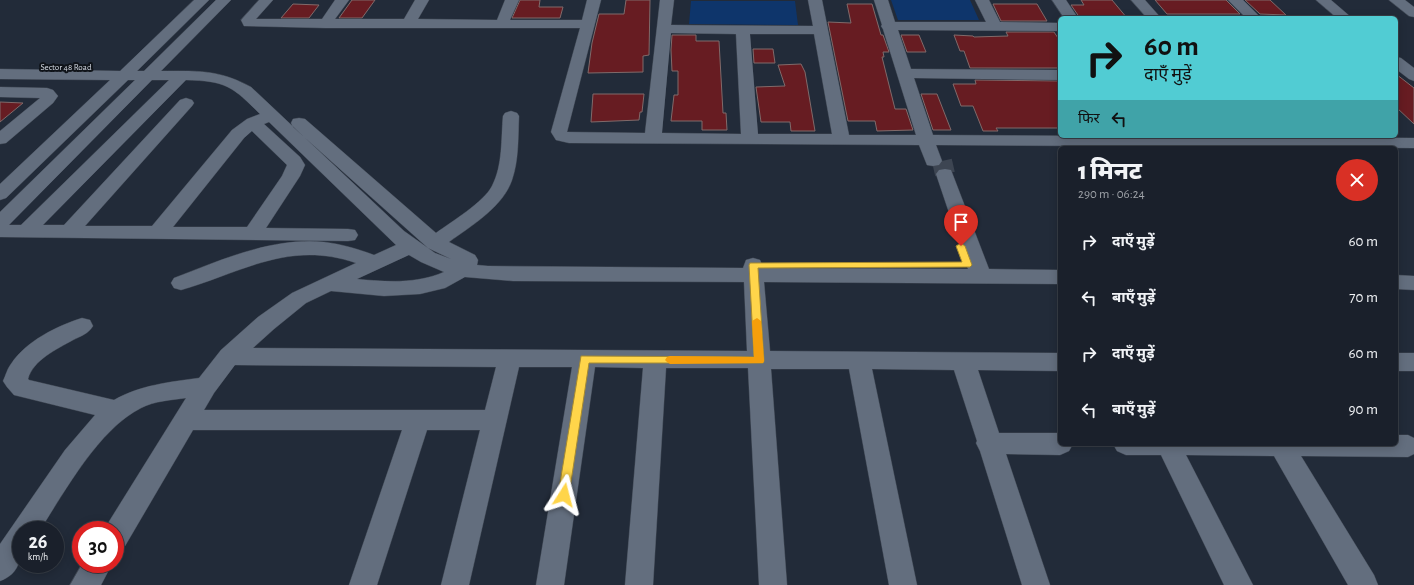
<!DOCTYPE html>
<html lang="hi">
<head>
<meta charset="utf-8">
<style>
	body { margin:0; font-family:"Alegreya Sans","Noto Sans Devanagari",sans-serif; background:#232833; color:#f1f3f6; height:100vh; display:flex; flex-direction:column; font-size:15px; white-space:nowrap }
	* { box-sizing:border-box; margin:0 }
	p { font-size:13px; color:#9fa3a9 }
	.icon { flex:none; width:22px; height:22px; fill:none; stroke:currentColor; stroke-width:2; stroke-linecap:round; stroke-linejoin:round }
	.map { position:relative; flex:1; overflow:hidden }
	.details { position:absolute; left:1058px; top:146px; width:340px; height:300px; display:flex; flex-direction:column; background:#1a202b; border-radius:6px; box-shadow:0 2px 10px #0003,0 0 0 1px #383e47 }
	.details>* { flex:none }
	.banner { position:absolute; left:1058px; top:16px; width:340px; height:122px; border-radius:6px; box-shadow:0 2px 10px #0003,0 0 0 1px #383e47; background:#51ccd3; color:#111; overflow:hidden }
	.speed { position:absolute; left:12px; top:521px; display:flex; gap:8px; font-size:20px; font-weight:700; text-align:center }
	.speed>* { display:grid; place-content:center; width:52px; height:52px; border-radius:50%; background:#1a202b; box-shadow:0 2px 10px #0003,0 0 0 1px #383e47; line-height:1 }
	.speed small { font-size:10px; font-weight:400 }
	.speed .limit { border:6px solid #d22; background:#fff; color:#111 }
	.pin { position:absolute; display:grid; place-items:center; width:34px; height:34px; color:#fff; margin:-41px -17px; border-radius:50% 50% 50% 0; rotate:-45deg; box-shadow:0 0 4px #0007 }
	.pin .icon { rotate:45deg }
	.me { position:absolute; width:44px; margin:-22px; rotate:9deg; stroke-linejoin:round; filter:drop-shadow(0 0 3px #0008) }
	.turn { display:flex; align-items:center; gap:14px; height:84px; padding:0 20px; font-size:18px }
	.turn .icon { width:52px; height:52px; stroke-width:2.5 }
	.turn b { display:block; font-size:28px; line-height:34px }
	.then { display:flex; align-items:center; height:38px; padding:0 20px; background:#0003; gap:8px; font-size:15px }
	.round { display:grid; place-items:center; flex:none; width:42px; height:42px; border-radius:21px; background:#232833 }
	.overview { display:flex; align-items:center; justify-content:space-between; height:68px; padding:0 20px }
	h1 { font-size:24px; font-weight:800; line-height:30px }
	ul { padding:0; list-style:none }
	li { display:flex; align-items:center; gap:12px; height:56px; padding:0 20px }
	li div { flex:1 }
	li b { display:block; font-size:15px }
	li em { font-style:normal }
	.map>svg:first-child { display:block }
	.green { fill:#0e356b }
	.building { fill:#671c22; stroke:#806a6a }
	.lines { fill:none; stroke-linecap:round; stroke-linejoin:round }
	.minor-tunnel { stroke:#3d4552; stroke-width:20; stroke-dasharray:20 10; stroke-linecap:butt }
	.minor-casing { stroke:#3f4753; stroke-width:1 }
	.minor { fill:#636e7e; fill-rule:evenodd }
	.route { fill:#ffd54a; stroke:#a68a30 }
	.slow { fill:#f59e0b }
	.labels { text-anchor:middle; stroke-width:4; stroke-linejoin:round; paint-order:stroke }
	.far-street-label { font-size:9px; fill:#d4dae3; stroke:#10141a }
</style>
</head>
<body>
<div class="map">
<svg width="1414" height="585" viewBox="0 0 1414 585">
	<rect width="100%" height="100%" fill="#222b39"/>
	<!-- green -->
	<path class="green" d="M891,0h79l9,20h-81z
		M691,1h104l3,24 -109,-1z"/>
	<!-- building -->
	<path class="building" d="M352,0h23l-13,18h-23z
		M520,0h20l-1,7h24l-3,11h-48z
		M626,0h24l-1,55 -6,1v16l-55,1 4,-30 7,-29h25z
		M1081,0h31l15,18h-47l-9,-13h13z
		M1155,0h71l14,14h-73z
		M1245,0h25l16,15 -26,-1z
		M293,4l26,1 -10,13h-28z
		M847,4h25l9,31h2l6,17h-6l1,5h-2l13,52h11l7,21 -36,1 -2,-10h-27l-20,-99 23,1z
		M993,4h44l10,17h-46z
		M1006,32h48l6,9v27h-90l-6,-17h-4l-6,-16 19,1 1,1 34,-1z
		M672,35h24v6h23l4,72h3l1,17h-25v-9h-31l3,-26h4v-24h-6l-1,-21z
		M901,35h18l7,17h-19z
		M753,49h20l2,14h-21z
		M801,64l4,8 10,59h-24l-1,-9h-29l-5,-35 29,-1 -7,-21z
		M1396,74l18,14v36l-18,-17z
		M975,80l85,1v47h-64l2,3h-15l-10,-25h-12l-8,-22h23z
		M593,94h51l-2,18h-2l-1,8 -48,2z
		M921,94h16l14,36h-18z
		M0,102l23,1 -23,19z"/>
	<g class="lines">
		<!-- minor-tunnel -->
		<path class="minor-tunnel" d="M942,161l3,13"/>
		<defs>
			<path id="minor" d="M194,0h15l-72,71h7l72,-71h15l-70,71c36,0 57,-2 90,16l153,144 31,22 16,6 -23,-11 -135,-121 -2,-4 2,-4 6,-1 6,1 131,114c15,-11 48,-31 56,-47 11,-21 9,-48 11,-70l2,-3 6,-2 6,2 2,3c-1,21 0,44 -7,64 -9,27 -41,46 -63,62l26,13 3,5 -1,5 11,1 255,2 3,-8 7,-2 7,2 3,8 205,1 -32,-95 3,-4 6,-1 6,1 38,99 71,1v14l-296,-2 6,69 290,2v18l-82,-1 21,63h61v11h13l-4,7 -9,4 -54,-1 44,131h-28l-42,-134 -4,-8 1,-2 -23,-71 -82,-1 45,216h-28l-40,-216h-78l16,216h-28l-11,-217h-82l-13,217h-28l18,-217 -48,-1 -31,218h-28l36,-218h-53l-50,218h-28l39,-155h-53l-50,155h-28l53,-155h-209l-68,116 -10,4v-20h-11l1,-2 81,-130c-14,2 -32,3 -45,10 -42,21 -76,83 -101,122h-19c0,22 3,42 -21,51v-37l65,-94 30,-35 -81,-20 -7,-8 -4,-6c3,-6 4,-12 8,-17 15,-23 46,-38 71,-46l8,2 3,6c-5,8 -12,10 -20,14 -16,9 -40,20 -45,39l1,1 85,20c26,-15 56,-18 85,-22l22,-28 37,-33 34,-24 64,-30c-67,-23 -113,9 -175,27l-7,-2 -3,-5 3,-5c47,-18 98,-41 150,-36 17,2 34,7 50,13l22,-10 -127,-123 -5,2 36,33 5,8 -5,11 -34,52 82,1 7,1 3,5 -3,5 -7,1 -348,-4v-25l135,-132h-7l-122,118 -6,2v-16l110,-104 -110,-1v-10l120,2zM152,80h17l-148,145h-12zM186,80c40,1 46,6 74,34l-13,5 -15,11 -80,96h-67l107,-120 2,-3 -2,-3 -6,-2 -6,2 -116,125h-21zM252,131l35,34 -5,11 -35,51h-74l71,-89zM409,255l12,7 23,10c-28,12 -57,10 -87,7zM465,277l48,4 231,1 3,69 -494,-3 21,-19 32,-26 25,-12 53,5 36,-2 25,-6zM235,365l261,2 -11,43h-281l10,-17z
				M259,0h14l-17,19h66l13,-19h14l-14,19h69l11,-19h14l-11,19 79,1 8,-20h14l-9,20h72l5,-20h14l-34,132 78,1 15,-133h14l-3,25 142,1 -5,-26h14l27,135h67l-33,-106 -2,-3 1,-1 -8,-25h14l7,22h91l-11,-22h14l11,22 60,1v8l-162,-1 13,39 149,1v10l-146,-2 19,57 481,3v10l-478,-3 6,16 -3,4 -6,1 -6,-1 -8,-20 -350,-2 -13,-3 -5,-8 29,-104h-255l-81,-2 -3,-6zM671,33l65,1 5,100 -79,-1zM750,34h64l18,100h-74z
				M1052,0h14l12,18h-14z
				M1131,0h14l16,18h-14z
				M1228,0h15l18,18h-15z
				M1316,0h15l21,18h-15z
				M1389,0h16l9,7v10l-5,-1z
				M1396,57l5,1 13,10v13l-5,-2 -13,-10z
				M0,87l47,1 6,2 5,6 -5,7 -47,40 -6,1v-13l40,-33 -40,-1z
				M1396,275l18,1v14l-18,-1z
				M1396,353h18v18h-18z
				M1396,435h12l6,3v16l-6,3 -107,-1 73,119 4,10h-30l-74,-129 -88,-1 67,130h-29l-63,-130h-35l-9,-4 -4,-7h283z
				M82,564h30l-11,21h-31z"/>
		</defs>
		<!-- minor casing -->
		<use href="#minor" class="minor-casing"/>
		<!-- minor -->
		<use href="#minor" class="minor"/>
	</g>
	<!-- route -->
	<path class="route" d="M961,243l4,3 7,19 -2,2 -212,1 6,93 -1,2h-174l-20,132 -1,3 -4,2 -4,-2 -2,-3 23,-139 173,1 -5,-92 1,-2 212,-1 -6,-16z"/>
	<!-- slow -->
	<path class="slow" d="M757,318l4,3 3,40 -1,2 -93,1 -3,-2 -2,-2 2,-3 3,-1 84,1 -2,-36z"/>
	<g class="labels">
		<!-- far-street labels -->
		<g class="far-street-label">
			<text x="66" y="70">Sector 48 Road</text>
		</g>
	</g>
</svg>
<div class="speed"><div>26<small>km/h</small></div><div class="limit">30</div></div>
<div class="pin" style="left:961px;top:246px;background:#d93025"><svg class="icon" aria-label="arrive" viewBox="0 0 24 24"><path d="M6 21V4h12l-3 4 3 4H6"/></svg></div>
<svg class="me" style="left:564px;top:495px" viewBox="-20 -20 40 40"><path d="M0-17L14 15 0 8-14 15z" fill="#ffd54a" stroke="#fff" stroke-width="4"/></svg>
<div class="banner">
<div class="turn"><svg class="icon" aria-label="right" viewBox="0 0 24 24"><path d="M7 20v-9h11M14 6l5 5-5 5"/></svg><div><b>60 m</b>दाएँ मुड़ें</div></div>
<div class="then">फिर<svg class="icon" aria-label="left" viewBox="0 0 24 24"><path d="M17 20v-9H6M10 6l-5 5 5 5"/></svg></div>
</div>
<section class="details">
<div class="overview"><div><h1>1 मिनट</h1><p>290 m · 06:24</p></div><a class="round" style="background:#d93025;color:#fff"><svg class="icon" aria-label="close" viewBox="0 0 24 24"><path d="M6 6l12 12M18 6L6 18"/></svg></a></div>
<ul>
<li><svg class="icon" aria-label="right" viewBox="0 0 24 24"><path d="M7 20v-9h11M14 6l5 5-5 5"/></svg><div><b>दाएँ मुड़ें</b></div><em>60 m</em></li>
<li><svg class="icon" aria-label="left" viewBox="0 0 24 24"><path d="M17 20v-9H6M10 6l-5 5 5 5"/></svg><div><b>बाएँ मुड़ें</b></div><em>70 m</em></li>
<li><svg class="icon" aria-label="right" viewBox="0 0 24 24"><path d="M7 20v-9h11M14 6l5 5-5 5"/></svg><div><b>दाएँ मुड़ें</b></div><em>60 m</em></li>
<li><svg class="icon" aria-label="left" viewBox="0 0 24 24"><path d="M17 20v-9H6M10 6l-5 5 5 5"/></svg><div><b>बाएँ मुड़ें</b></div><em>90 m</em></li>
</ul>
</section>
</div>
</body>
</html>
